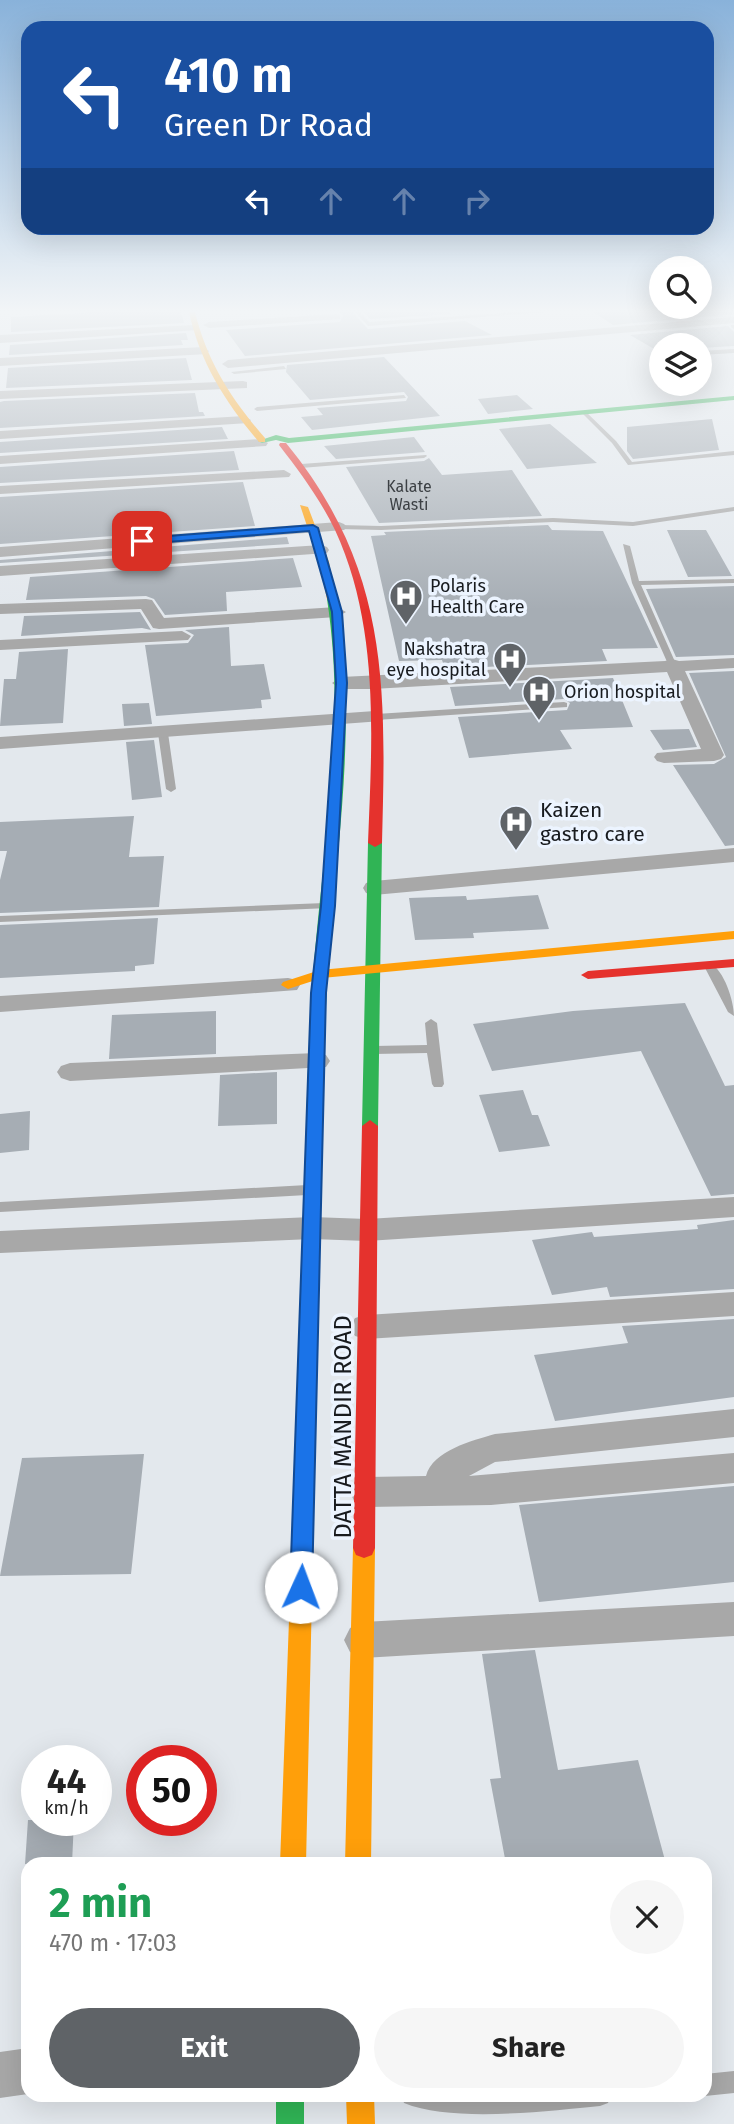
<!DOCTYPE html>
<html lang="en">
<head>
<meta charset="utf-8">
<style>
	body { margin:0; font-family:"Fira Sans",sans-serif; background:#f6f6f6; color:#222; height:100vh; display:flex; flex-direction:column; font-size:26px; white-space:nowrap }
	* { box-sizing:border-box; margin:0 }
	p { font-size:23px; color:#767676 }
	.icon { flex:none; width:38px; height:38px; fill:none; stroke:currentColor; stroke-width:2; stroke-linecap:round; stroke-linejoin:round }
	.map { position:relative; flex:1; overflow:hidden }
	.details { position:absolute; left:21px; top:1857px; width:691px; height:245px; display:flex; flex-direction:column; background:#fff; border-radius:21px; box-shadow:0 7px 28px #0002 }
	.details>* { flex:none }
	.top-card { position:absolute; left:21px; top:21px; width:693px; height:214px; border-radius:21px; box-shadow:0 7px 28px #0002; background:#1a4fa0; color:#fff; overflow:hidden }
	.controls { position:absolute; left:649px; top:256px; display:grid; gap:14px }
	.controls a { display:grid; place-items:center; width:63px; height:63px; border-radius:50%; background:#fff; box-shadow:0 7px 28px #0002; font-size:35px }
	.speed { position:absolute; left:21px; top:1745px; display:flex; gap:14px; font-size:35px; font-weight:700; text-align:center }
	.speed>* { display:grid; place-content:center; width:91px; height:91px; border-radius:50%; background:#fff; box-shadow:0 7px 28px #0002; line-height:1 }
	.speed small { font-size:18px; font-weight:400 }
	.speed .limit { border:10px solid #d22; background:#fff; color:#111 }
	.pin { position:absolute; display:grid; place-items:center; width:60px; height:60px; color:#fff; margin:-30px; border-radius:14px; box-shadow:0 4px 10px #0006 }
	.me { position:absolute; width:77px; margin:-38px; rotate:2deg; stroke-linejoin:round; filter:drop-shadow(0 0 5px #0008) }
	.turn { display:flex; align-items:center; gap:24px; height:147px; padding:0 28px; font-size:32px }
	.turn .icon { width:91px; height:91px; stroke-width:2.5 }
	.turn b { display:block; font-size:49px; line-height:60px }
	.lanes { display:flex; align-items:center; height:66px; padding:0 28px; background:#0003; justify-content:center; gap:35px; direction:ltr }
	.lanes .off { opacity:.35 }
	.round { display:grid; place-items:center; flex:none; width:74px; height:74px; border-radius:37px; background:#f6f6f6 }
	.summary { display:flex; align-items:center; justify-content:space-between; height:119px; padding:0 28px }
	h1 { font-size:42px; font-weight:700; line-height:52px; color:#1e9e55 }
	.button { display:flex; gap:14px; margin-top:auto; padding:14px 28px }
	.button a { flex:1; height:80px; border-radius:42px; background:#5f6367; color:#fff; font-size:28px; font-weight:700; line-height:80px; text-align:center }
	.button a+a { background:#f6f6f6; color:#222 }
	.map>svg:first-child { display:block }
	.building { fill:#a6adb4 }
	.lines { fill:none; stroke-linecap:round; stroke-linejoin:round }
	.lane { fill:#a8a8a8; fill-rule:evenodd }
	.street { fill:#a8a8a8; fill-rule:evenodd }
	.fast { fill:#30b455; fill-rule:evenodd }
	.slow { fill:#ff9f0a; fill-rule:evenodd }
	.jam { fill:#e5322d; fill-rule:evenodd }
	.route { fill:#1a73e8; stroke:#114b97; stroke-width:2 }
	.labels { text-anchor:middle; stroke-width:7; stroke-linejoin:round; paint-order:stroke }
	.far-number-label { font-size:16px; fill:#3c4044 }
	.far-poi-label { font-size:18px; fill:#181b1f; stroke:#ecf4ff; text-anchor:start }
	.poi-label { font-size:21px; fill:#181b1f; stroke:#ecf4ff; text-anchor:start }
	.near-street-label { font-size:24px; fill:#181b1f; stroke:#ecf4ff }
</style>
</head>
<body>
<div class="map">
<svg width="734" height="2124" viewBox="0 0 734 2124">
	<rect width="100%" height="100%" fill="#e3e8ed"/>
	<!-- building -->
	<path class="building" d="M100,312h81l3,11 -173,9v-15z
		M340,312h12l16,17 97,-8 27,14 -247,21 -19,-26 114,-8 3,-7z
		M364,312h83l4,2 -81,5z
		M593,312h141v2l-121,11z
		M728,326l6,6v14l-34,2v-3h-38l-1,8 -31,-18z
		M186,333l2,7h-7l2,5 -174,10 1,-10z
		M384,357l56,59 -128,14 -11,-13 22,-2 -6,-7 89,-7 2,-4 -4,-5 -94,8 -24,-28 1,-7z
		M186,358l6,22 -186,8 2,-20z
		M195,393l4,19h4l2,4 -205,12v-26l4,-1z
		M517,395l16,14 -45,5 -10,-15z
		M712,419l7,31 -86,9 -6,-8v-24z
		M550,424l47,39 -70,6 -28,-40z
		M222,427l6,12 -228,14v-11z
		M414,437l11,15 -89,7 -12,-13z
		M234,451l5,19 -239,13v-16z
		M429,458l13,17 70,-5 30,46 -163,7 -33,-56 78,-6z
		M243,482l12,44 -255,18v-47z
		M548,525l4,5 51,1 55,117 -56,1 5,12 -162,8 -3,-9 -43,1 -28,-125 15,-1 -2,-3z
		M667,530h39l26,46 -44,1z
		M287,537l2,7 -289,19v-3z
		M293,558l9,29 -76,5 1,19 -62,4 -11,-16 -8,-3 -120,4 4,-23z
		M734,586v69l-58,2 -30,-68z
		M140,612l11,18 -9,-2 -121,8 3,-20z
		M229,627l2,39 33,-2 7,35 -10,1 1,8 -106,8 -11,-71 43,-2 6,-8 -9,-5z
		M68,649l-5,74 -63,3 4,-47h12l3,-27z
		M734,671v174l-9,1 -52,-81 41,-1 12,-7 -37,-84z
		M613,678l20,49 -73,3 12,19 -103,9 -11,-41 109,-7 3,-7 -6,-4 -109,7 -5,-19z
		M149,703l3,21 -28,2 -2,-22z
		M689,729l8,18 -34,3 -13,-20z
		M154,740l8,57 -30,3 -6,-58z
		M134,816l-5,41 35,-1 -5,51 -159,6v-33l7,-29h-7v-29z
		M538,895l11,34 -76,4 1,5 -59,2 -6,-42 57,-2 1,4z
		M158,918l-4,46 -19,2v5l-135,7v-53z
		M685,1003l40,83 9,-1v109l-23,2 -70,-145 -149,20 -19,-47 100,-13z
		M216,1011v43l-107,5 3,-44z
		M277,1072v52l-59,2 2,-51z
		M523,1090l9,25h6l12,31 -51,6 -20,-57z
		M30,1111l-1,39 -29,3v-39z
		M734,1220v69l-124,8 -3,-10 -55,8 -20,-55 60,-8 2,5 104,-8 -1,-4z
		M734,1319v78l-179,24 -21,-66 94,-12 -6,-17z
		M144,1454l-13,120 -131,2 22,-118z
		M734,1486v96l-195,20 -20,-97z
		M535,1650l23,120 80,-10 28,104h-160l-16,-85 11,-1 -19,-124z
		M28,1820h46l-2,44h-47z"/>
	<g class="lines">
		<!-- lane -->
		<path class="lane" d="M355,312h5l9,10 149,-10h28l-178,14z
			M731,325h3v4l-3,-2z
			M734,349v4l-34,2v-4z
			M662,355v4l-7,-2 1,-1z
			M284,366l2,3 -52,5 -3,-2z
			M404,395l2,3 -149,13 -3,-2 3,-2z
			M585,411l31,30 16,21 102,-11v4l-106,10 -16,-22 -29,-29z
			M426,455l1,1 -3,2 -123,10 -3,-2 3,-2z
			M734,507v4l-101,15 -80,-4 -172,8 -42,-1 -4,-2 4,-2 42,1 172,-8 80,4z
			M623,544l7,2 9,35 95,-2v4l-93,2 35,79 -1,2 -7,-2 -36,-81z
			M564,702l3,1v4l-191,13 -5,-3 5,-3z
			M163,730l5,3 8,56 -5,3 -5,-3 -8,-56z
			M325,903l5,3 -1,2 -329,14v-6z
			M710,963c14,7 24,38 24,53l-6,-4 -24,-46z
			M431,1019l6,4 7,61 -2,3h-8l-2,-3 -5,-31 -53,1 -6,-4 6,-4 53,-1 -2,-22z
			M307,1185l5,2 2,3 -2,3 -5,2 -307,17v-10z
			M734,2071v22l-29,3 -3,-1h3v-21z
			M401,2095h210l-3,8 -8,3c-53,5 -147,17 -196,-3z"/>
		<!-- street -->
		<path class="street" d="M336,314l4,1v4l-131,9 -6,-3 6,-3z
			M734,317v6l-506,45 -6,-4 6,-4z
			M194,325l4,1v4l-198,13v-8z
			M203,347l6,4 -2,3 -207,12v-8z
			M243,381l4,1v6l-247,11v-8z
			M244,416l7,4 -2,3 -249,16v-8z
			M261,439l7,4 -2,3 -266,18v-8z
			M284,470l7,4 -2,3 -289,17v-8z
			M339,522l5,2 3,3 -3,3 -344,27v-10z
			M321,545l6,2 2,3 -2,3 -327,23v-10z
			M146,599l6,1 12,18 173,-11 9,5 -9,5 -178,12 -6,-1 -12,-19 -141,5v-10z
			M182,631l9,5 -3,4 -188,10v-10z
			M734,658v10l-49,3 39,84 -3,4 -7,2 -50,2 -7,-2 -3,-4 3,-4 44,-4 -34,-77 -294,17h-32l-9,-6 9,-6 324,-16 7,-2 7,2z
			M375,711l10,6 -3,4 -382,28v-12z
			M734,848v14l-360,33 -8,-2 -3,-5 3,-5 8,-2z
			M288,978l9,2 3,5 -3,5 -297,22v-16z
			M317,1053l9,2 4,6 -4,6 -256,14 -9,-3 -4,-6 4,-6 9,-3z
			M734,1197v20l-367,24 -55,-2 -312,14v-22l312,-14 55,2z
			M734,1292v24l-368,23 -11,-3 -5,-9 5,-9 11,-3z
			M734,1409v28l-239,25 -26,14 265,-23v30l-243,22 -124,2 -12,-4 -5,-11 5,-11 12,-4 59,-1c7,-26 46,-35 69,-42z
			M734,1602v34l-371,22 -13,-6 -6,-12 6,-12 13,-6z
			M28,2048v46l-28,4v-46z"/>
		<!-- fast -->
		<path class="fast" d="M734,396v4l-446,43 -12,-3 -14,3 -4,-2 18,-6 13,3z
			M332,596l5,3c19,118 3,224 -7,341 -5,62 -6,125 -8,187l-8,6 -8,-6c2,-62 4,-125 10,-187 11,-116 29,-224 11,-341z
			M375,839l7,4 -4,283 -8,6 -8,-6 6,-283z
			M276,2095h28v29h-28z"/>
		<!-- slow -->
		<path class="slow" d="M189,312h6c12,50 37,88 70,126v4h-6c-33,-39 -59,-79 -70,-130z
			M300,505l8,2 21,55 7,39 -9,-2 -8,-37z
			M734,931v8l-412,39 -34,11 -7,-4 2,-3 37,-12z
			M364,1538l8,3 3,7 -4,316h-26l8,-316 3,-7z
			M301,1583l8,3 3,7 -6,271h-26l10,-271 3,-7z
			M346,2095h28l1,29h-28z"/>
		<!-- jam -->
		<path class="jam" d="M280,443h6c104,127 100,245 96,400l-7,4 -7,-4c4,-104 12,-216 -33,-313 -15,-31 -35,-58 -56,-85z
			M734,959v8l-146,12 -7,-4 7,-4z
			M370,1120l8,6 -3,422 -3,7 -8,3 -8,-3 -3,-7 9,-422z
			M314,1121l8,6 -10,466 -3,7 -8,3 -8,-3 -3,-7 16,-466z"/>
	</g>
	<!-- sky -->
	<linearGradient id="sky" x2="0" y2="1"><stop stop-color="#89b2da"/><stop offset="0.51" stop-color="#f2f5f7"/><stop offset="1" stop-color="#f2f5f7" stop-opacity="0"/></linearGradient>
	<rect width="734" height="610" fill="url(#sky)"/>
	<!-- route -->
	<path class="route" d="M313,525l5,3 24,84 5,71 -12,223 -9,87 -14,594 -3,8 -8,2 -8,-2 -3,-8 21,-594 10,-87 15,-223 -4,-71 -23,-81 -167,13 -5,-3 5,-3z"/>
	<!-- icons -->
	<defs>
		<symbol id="hospital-pin" viewBox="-11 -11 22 30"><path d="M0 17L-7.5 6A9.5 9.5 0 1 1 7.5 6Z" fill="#5f6367" stroke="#ecf4ff"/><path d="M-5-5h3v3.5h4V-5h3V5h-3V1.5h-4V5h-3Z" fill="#fff"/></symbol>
	</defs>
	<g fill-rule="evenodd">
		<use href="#hospital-pin" x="387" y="577" width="38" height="52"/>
		<use href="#hospital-pin" x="491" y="640" width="38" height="52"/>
		<use href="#hospital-pin" x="520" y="673" width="38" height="52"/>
		<use href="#hospital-pin" x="497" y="803" width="38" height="52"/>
	</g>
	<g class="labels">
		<!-- far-number labels -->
		<g class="far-number-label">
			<text x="409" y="492">Kalate<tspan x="409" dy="18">Wasti</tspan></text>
		</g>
		<!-- far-poi labels -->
		<g class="far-poi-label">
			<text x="430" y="592">Polaris<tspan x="430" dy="21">Health Care</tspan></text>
			<text x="486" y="655" text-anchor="end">Nakshatra<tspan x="486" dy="21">eye hospital</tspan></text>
			<text x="564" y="698">Orion hospital</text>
		</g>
		<!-- poi labels -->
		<g class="poi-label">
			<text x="540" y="817">Kaizen<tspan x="540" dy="24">gastro care</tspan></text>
		</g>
		<!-- near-street labels -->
		<g class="near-street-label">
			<text transform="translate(343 1427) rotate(-90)" y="8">DATTA MANDIR ROAD</text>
		</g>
	</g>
</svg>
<div class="controls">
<a><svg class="icon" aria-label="search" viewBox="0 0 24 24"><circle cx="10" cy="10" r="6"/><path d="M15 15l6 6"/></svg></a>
<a><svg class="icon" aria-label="layers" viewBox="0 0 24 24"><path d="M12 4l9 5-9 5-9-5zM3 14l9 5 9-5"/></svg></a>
</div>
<div class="speed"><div>44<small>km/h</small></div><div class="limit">50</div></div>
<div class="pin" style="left:142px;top:541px;background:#d93025"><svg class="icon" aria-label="arrive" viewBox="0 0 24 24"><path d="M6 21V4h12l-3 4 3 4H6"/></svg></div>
<svg class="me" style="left:301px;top:1587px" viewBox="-20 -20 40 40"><circle r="19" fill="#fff"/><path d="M0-13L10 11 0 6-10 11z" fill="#1a73e8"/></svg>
<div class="top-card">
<div class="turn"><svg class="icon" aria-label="left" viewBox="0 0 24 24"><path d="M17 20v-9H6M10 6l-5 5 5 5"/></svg><div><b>410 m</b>Green Dr Road</div></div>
<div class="lanes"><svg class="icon" aria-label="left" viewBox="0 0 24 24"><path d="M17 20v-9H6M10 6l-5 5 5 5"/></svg><svg class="icon off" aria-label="ahead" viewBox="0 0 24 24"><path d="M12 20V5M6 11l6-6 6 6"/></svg><svg class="icon off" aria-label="ahead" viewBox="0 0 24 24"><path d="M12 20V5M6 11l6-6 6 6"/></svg><svg class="icon off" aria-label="right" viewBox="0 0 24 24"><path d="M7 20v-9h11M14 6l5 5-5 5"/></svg></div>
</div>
<section class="details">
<div class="summary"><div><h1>2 min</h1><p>470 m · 17:03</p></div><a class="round"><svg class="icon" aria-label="close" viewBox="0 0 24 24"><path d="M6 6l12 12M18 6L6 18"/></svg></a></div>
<div class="button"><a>Exit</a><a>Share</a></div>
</section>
</div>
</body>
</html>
